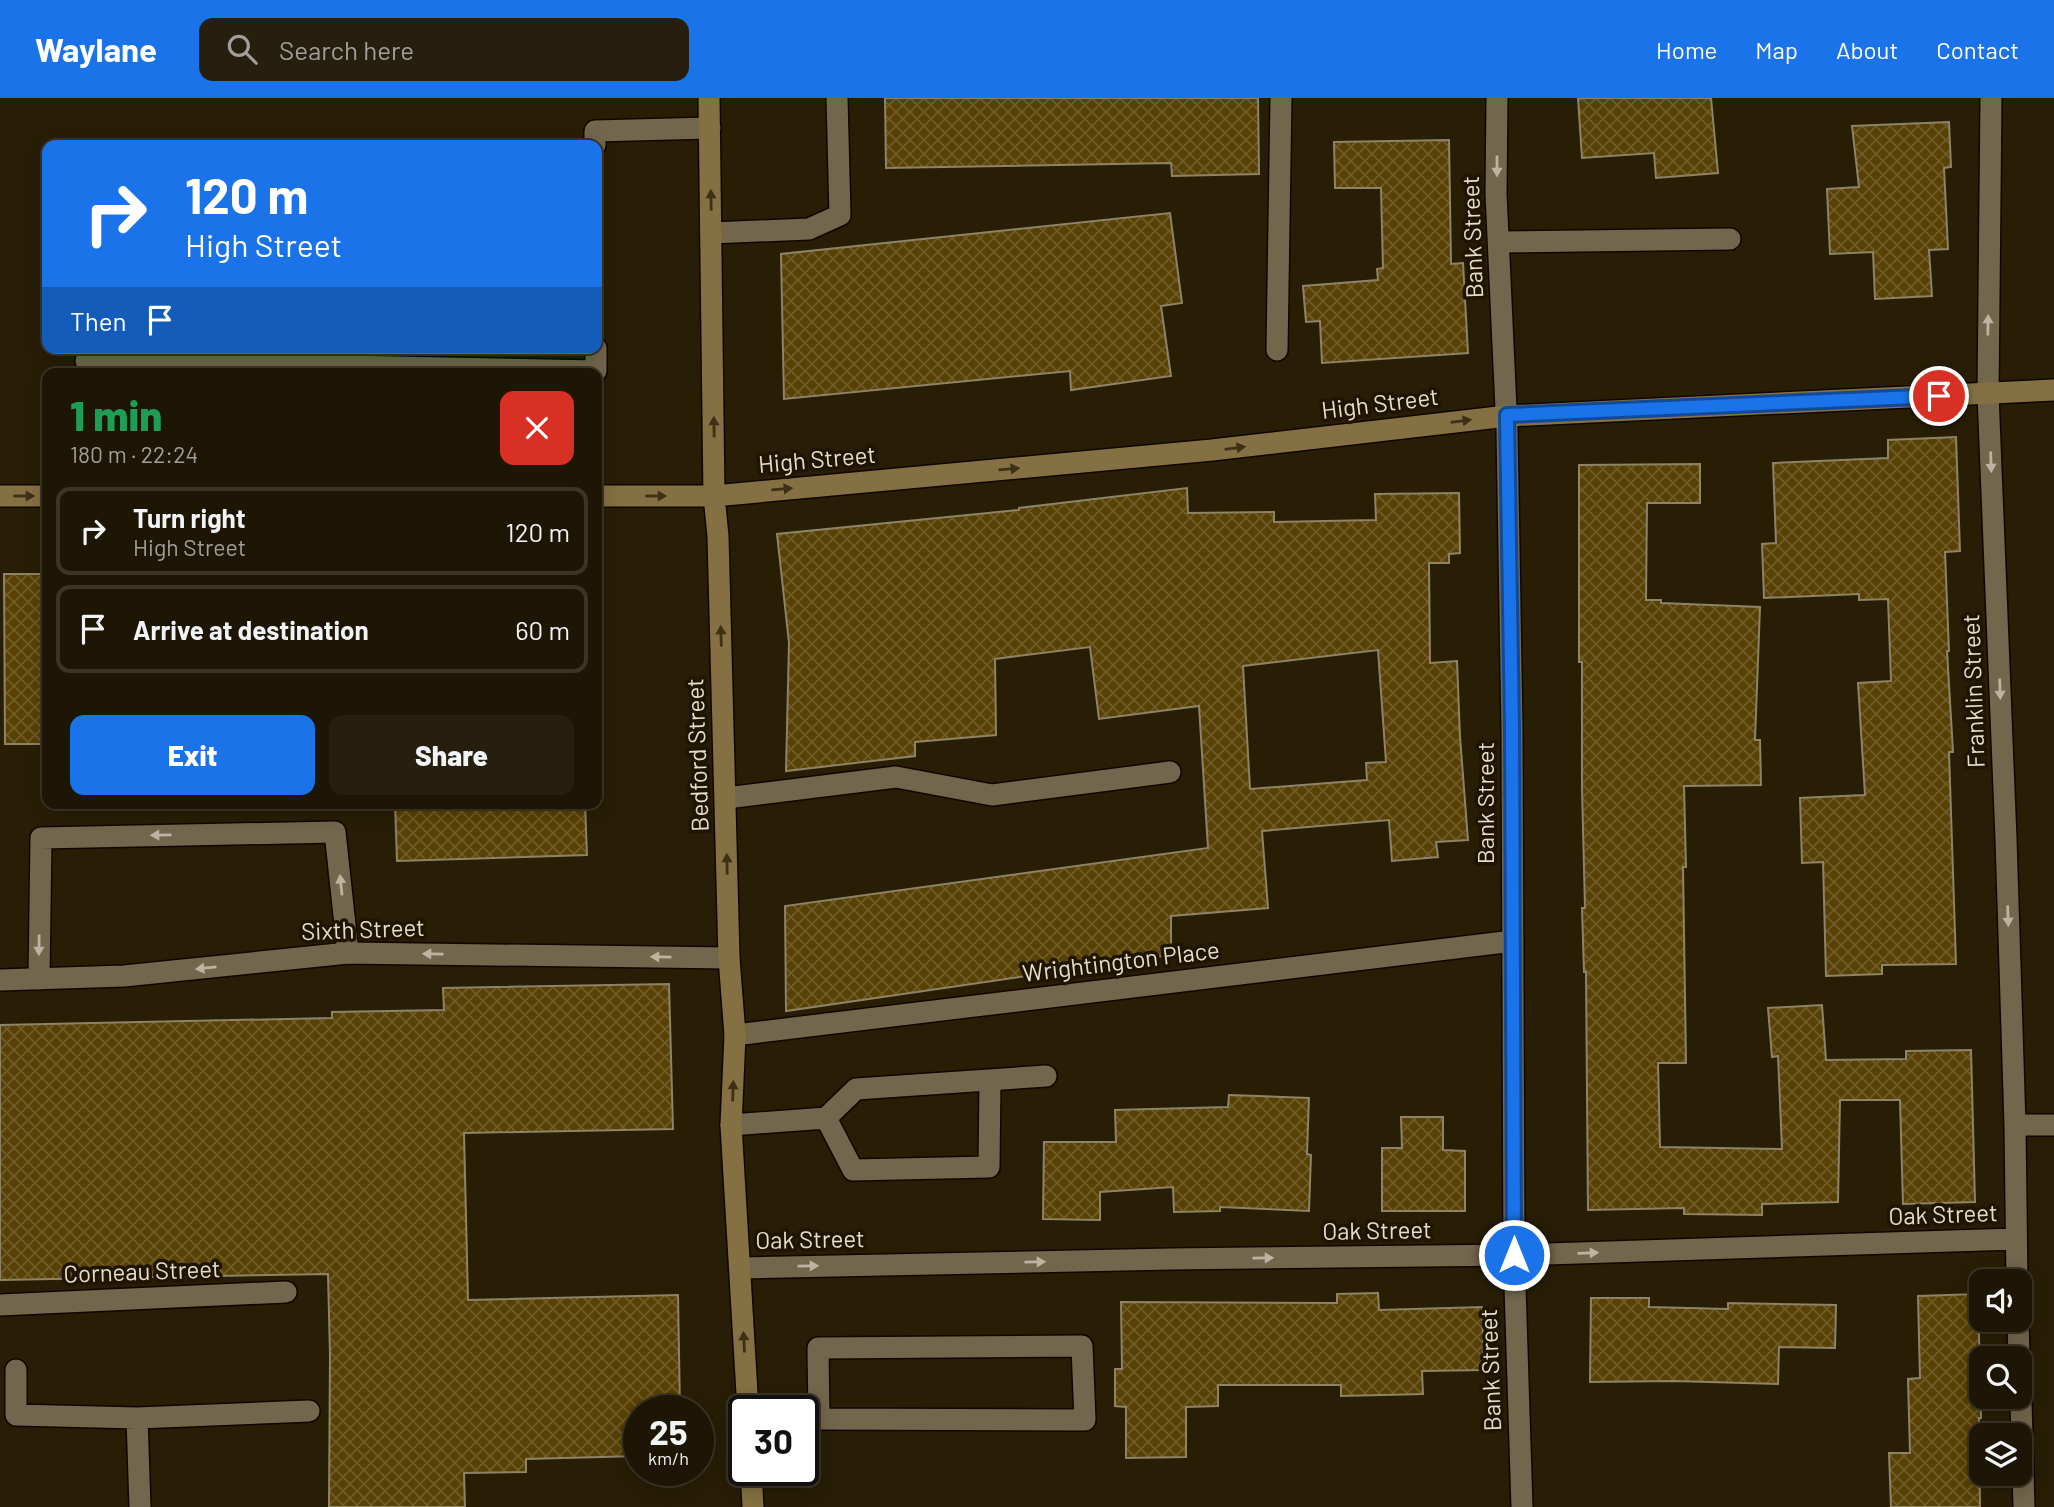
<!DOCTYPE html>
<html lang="en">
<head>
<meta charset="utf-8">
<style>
	body { margin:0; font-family:Barlow,sans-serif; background:#261f0e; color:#f1f3f6; height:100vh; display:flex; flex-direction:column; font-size:26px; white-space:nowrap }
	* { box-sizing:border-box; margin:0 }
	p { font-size:23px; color:#a19f9a }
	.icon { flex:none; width:38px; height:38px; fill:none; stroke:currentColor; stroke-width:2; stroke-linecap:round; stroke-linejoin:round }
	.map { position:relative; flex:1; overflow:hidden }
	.panel { position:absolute; left:42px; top:270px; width:560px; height:441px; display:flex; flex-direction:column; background:#1e1604; border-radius:14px; box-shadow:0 4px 18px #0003,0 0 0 2px #3c3526 }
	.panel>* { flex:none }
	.top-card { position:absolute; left:42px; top:42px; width:560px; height:214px; border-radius:14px; box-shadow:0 4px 18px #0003,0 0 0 2px #3c3526; background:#1a73e8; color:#fff; overflow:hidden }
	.fabs { position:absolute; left:1969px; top:1171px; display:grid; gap:14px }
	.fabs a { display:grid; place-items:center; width:63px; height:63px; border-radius:14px; background:#1e1604; box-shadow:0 4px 18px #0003,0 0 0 2px #3c3526; font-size:35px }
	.speed { position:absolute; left:623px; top:1297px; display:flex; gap:14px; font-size:35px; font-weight:700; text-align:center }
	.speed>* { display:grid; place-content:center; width:91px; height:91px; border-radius:50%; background:#1e1604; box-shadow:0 4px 18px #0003,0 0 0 2px #3c3526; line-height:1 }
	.speed small { font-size:18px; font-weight:400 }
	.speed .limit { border:4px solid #111; border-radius:10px; background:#fff; color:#111 }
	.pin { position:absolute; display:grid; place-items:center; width:60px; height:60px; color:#fff; margin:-30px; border:4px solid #fff; border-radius:50%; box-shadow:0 2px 7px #0007 }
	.me { position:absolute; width:77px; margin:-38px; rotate:0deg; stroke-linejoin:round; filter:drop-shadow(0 0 5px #0008) }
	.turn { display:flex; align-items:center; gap:24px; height:147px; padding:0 28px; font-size:32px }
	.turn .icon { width:91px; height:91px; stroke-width:2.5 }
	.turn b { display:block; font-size:49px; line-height:60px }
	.then { display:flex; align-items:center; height:66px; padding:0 28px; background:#0003; gap:14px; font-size:26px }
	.round { display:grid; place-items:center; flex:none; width:74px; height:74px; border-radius:14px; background:#261f0e }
	.overview { display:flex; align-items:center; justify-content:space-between; height:119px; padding:0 28px }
	h1 { font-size:42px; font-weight:800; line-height:52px; color:#1e9e55 }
	.primary-button { display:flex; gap:14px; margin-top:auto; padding:14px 28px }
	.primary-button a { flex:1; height:80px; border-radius:14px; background:#1a73e8; color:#fff; font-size:28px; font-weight:800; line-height:80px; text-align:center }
	.primary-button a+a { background:#261f0e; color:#f1f3f6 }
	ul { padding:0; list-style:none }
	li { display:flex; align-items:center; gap:21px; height:88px; margin:0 14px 10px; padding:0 14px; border:4px solid #3c3526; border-radius:14px }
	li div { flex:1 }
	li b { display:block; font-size:26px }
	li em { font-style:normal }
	header { display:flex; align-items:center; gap:42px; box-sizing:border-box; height:98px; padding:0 35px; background:#1a73e8; color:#fff }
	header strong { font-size:33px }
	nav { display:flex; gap:38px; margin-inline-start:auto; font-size:24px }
	.search { width:490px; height:63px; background:#261f0e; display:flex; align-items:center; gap:18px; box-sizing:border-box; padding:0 24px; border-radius:14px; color:#a19f9a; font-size:26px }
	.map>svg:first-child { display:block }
	.building { fill:url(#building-cross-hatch); stroke:#8e8267; stroke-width:2; fill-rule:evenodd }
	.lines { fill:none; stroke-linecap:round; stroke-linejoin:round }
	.lane-casing { stroke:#110700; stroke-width:24 }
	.street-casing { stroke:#110700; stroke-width:24 }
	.secondary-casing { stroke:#110700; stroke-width:24 }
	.lane { stroke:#72664c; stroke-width:21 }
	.street { stroke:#72664c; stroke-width:21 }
	.secondary { stroke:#847042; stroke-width:21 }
	.oneway { fill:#bcb4a1 }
	.oneway2 { fill:#3d3014 }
	.route-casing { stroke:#114b97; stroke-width:18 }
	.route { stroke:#1a73e8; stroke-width:12 }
	.labels { text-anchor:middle; stroke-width:7; stroke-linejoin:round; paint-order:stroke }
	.street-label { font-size:24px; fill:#e4decf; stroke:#1f1500 }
</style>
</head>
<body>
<header>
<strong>Waylane</strong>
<div class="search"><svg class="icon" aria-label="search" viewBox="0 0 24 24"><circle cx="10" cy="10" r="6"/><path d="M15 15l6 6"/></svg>Search here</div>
<nav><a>Home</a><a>Map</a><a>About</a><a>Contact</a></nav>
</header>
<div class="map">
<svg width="2054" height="1409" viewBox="0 0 2054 1409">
	<defs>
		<pattern id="building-cross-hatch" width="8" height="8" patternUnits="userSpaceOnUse" patternTransform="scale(1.75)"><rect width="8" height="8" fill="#584104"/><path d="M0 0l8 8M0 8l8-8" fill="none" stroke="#705c28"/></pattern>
	</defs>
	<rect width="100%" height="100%" fill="#281e06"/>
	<!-- building -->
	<path class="building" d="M885,0h373l1,76 -87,2 -1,-13 -285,5z
		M1578,0h133l7,75 -62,5 -2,-25 -72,5z
		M1949,24l2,45 -7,1 4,81 -19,1 3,46 -57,3 -2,-47 -43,2 -3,-65 32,-2 -7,-61z
		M1449,42l2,124 12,-1 5,90 -146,10 -2,-42 -14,1 -3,-36 75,-6 -1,-11 6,-1 -2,-80h-46l-1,-46z
		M1170,115l12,90 -21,3 10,70 -100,14 -1,-19 -286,28 -3,-145z
		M1956,339l4,114 -15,1 4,99h-2l6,101h-4l7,212 -74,1v9l-56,2 -3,-114 -21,1 -2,-65 65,-3 -7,-112 33,-2 -3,-82 -29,1v-6l-95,4 -2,-54 14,-1 -3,-80 115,-5v-18z
		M1700,366v39h-53l-1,97h15v3l99,4 -5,133h5l1,45 -77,1 2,81h-3l3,196h-28l2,84 122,2 -4,-93 -6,1 -4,-49 54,-3 4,55 80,-1v-8l65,-1 4,152 -72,2 -3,-104h-60l-2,102 -76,2v11l-78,-1v-6l-96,2 -2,-238h-2l-2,-64h3l-3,-119v-127h-3v-197z
		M1187,390l1,25 86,-1v10l102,-2 -1,-26 84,-1 1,60 -11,1v9h-20l1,100 27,-2 3,76 8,103 -32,2 2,15 -46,4 -3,-41 -127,11 6,77 -97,8v39l-385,56 -1,-105 423,-58 -9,-142 -100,13 -9,-72 -95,12 1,76 -81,7v14l-129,15 3,-128 -12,-109 242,-24v-2zM1378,552l8,112 -20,1 1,17 -117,9 -7,-123z
		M4,476h43v170h-42z
		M395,705h190l2,52 -190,6z
		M669,886l4,145 -209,4 4,167 210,-5 2,115h-41v46l-113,3v13l-62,1 1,34h-136l1,-152 -2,-81 -328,6v-255l332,-7v-6l112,-2 -1,-22z
		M1229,997l80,3 -2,56 4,1 -2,56 -89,-4v4l-46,1 -1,-25 -73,5v28l-57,-1 1,-77h72l-1,-32 113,-3z
		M1401,1019h42v33l22,1v60h-83v-63h20z
		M1378,1195l1,17 103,-3 2,63 -62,1 1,23 -82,2v-11h-123v21l-32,1v50l-60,1v-51l-11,-1v-37h7l-1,-67 216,1v-9z
		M1978,1196l3,124h-2l1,89h-89l-2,-54h21l-2,-74 12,-1 -2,-82z
		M1591,1200h58v9l79,2v-6l108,2 -1,43 -56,-1 -1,37 -104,-3 -84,1z"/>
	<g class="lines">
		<defs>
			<path id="lane" d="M595,47v-14l115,-3
				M711,135l98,-4 31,-14 -3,-117
				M1499,144l231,-3
				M1277,252l4,-252
				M86,263l510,10v-23
				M726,700l170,-21 96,18 178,-23
				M39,881l2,-141 294,-6 13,121
				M826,1020l27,52 136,-3 1,-87
				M731,1027l95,-7 30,-29 190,-13
				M16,1272v45l121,3 3,89
				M137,1320l172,-7
				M803,1320l16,1 266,1 -3,-74 -264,2 1,71"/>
			<path id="street" d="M1497,0l-1,96 11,236 5,299 2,526 8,252
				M1991,0l-3,296 18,445 9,286 2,156
				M0,882l124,-4 224,-23 381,5
				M735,937l778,-94
				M2015,1027h39
				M740,1170l431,-9 343,-4 501,-16
				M0,1207l286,-13
				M2018,1222l1,38
				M2020,1269l4,140"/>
			<path id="secondary" d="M709,0l5,398 4,40 11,422 6,77 -4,90 17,285
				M0,398h47
				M597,398h117l498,-46 295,-34 547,-26
				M751,1372l2,37"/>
		</defs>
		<!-- lane casing -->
		<use href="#lane" class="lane-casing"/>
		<!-- street casing -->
		<use href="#street" class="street-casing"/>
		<!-- secondary casing -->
		<use href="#secondary" class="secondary-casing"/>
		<!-- lane -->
		<use href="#lane" class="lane"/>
		<!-- street -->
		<use href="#street" class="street"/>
		<!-- secondary -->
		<use href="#secondary" class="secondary"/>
	</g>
	<!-- one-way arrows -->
	<defs><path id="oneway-solid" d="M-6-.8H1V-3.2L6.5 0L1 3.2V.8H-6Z" transform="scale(1.75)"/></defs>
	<g class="oneway">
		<use href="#oneway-solid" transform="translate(1497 68) rotate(90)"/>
		<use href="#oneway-solid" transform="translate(1988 227) rotate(-89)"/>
		<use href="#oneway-solid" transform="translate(1991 364) rotate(88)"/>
		<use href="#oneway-solid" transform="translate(2000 591) rotate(88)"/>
		<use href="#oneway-solid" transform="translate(161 737) rotate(179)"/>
		<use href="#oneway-solid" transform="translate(341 787) rotate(-96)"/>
		<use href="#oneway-solid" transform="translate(2008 818) rotate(88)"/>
		<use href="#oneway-solid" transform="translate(39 847) rotate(91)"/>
		<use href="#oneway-solid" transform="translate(433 856) rotate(-179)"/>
		<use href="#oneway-solid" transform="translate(661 859) rotate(-179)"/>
		<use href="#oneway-solid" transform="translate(206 870) rotate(174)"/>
		<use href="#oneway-solid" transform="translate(1588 1155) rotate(-2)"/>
		<use href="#oneway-solid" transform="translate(1263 1160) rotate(-1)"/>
		<use href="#oneway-solid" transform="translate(1035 1164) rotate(-1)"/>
		<use href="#oneway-solid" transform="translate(808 1168) rotate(-1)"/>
	</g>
	<g class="oneway2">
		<use href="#oneway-solid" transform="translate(711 102) rotate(-91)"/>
		<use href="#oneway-solid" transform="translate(1461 323) rotate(-7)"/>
		<use href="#oneway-solid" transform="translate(714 329) rotate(-91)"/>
		<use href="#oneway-solid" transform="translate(1235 350) rotate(-7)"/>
		<use href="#oneway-solid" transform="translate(1009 371) rotate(-5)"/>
		<use href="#oneway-solid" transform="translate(782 391) rotate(-5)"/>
		<use href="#oneway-solid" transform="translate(24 398)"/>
		<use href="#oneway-solid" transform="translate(656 398)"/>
		<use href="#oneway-solid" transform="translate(721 538) rotate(-92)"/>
		<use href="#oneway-solid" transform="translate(727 766) rotate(-91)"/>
		<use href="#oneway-solid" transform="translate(733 993) rotate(-88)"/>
		<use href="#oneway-solid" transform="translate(744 1244) rotate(-93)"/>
	</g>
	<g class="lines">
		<defs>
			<path id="route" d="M1514,1157l-2,-526 -5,-314 432,-19"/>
		</defs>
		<!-- route casing -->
		<use href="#route" class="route-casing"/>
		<!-- route -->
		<use href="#route" class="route"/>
	</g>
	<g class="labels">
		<!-- street labels -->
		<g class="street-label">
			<text transform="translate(1473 139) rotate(-92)" y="8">Bank Street</text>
			<text transform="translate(1380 306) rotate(-7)" y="8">High Street</text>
			<text transform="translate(817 362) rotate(-5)" y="8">High Street</text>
			<text transform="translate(1974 593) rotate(-92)" y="8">Franklin Street</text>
			<text transform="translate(698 657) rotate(-92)" y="8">Bedford Street</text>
			<text transform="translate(1486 705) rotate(-90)" y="8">Bank Street</text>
			<text transform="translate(363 832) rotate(-2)" y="8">Sixth Street</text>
			<text transform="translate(1121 864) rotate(-7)" y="8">Wrightington Place</text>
			<text transform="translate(1943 1117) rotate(-2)" y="8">Oak Street</text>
			<text transform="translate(1377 1133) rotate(-1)" y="8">Oak Street</text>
			<text transform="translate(810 1142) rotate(-1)" y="8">Oak Street</text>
			<text transform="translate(142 1174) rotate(-2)" y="8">Corneau Street</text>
			<text transform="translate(1491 1272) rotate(-92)" y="8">Bank Street</text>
		</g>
	</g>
</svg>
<div class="fabs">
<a><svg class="icon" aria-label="sound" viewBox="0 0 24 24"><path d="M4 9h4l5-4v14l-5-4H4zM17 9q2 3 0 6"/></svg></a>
<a><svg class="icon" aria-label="search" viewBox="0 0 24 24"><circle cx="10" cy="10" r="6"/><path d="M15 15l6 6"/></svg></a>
<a><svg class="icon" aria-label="layers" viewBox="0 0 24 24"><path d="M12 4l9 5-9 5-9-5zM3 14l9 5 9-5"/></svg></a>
</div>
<div class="speed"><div>25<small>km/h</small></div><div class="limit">30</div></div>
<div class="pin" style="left:1939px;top:298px;background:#d93025"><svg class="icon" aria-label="arrive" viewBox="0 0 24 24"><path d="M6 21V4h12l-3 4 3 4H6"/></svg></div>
<svg class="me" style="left:1514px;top:1157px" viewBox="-20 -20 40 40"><circle r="17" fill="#1a73e8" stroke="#fff" stroke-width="3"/><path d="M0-11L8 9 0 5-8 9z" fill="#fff"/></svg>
<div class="top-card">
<div class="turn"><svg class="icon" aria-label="right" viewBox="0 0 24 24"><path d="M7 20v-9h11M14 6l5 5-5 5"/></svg><div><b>120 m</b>High Street</div></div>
<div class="then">Then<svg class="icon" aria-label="arrive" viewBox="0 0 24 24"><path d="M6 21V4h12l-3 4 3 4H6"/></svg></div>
</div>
<section class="panel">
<div class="overview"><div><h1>1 min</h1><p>180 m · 22:24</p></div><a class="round" style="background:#d93025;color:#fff"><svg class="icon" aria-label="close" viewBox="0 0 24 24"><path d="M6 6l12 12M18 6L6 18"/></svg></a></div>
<ul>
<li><svg class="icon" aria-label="right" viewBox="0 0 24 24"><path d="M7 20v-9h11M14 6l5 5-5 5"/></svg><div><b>Turn right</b><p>High Street</p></div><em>120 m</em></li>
<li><svg class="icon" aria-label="arrive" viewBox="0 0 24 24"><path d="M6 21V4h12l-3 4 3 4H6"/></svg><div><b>Arrive at destination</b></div><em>60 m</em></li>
</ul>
<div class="primary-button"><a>Exit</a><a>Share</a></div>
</section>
</div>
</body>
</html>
